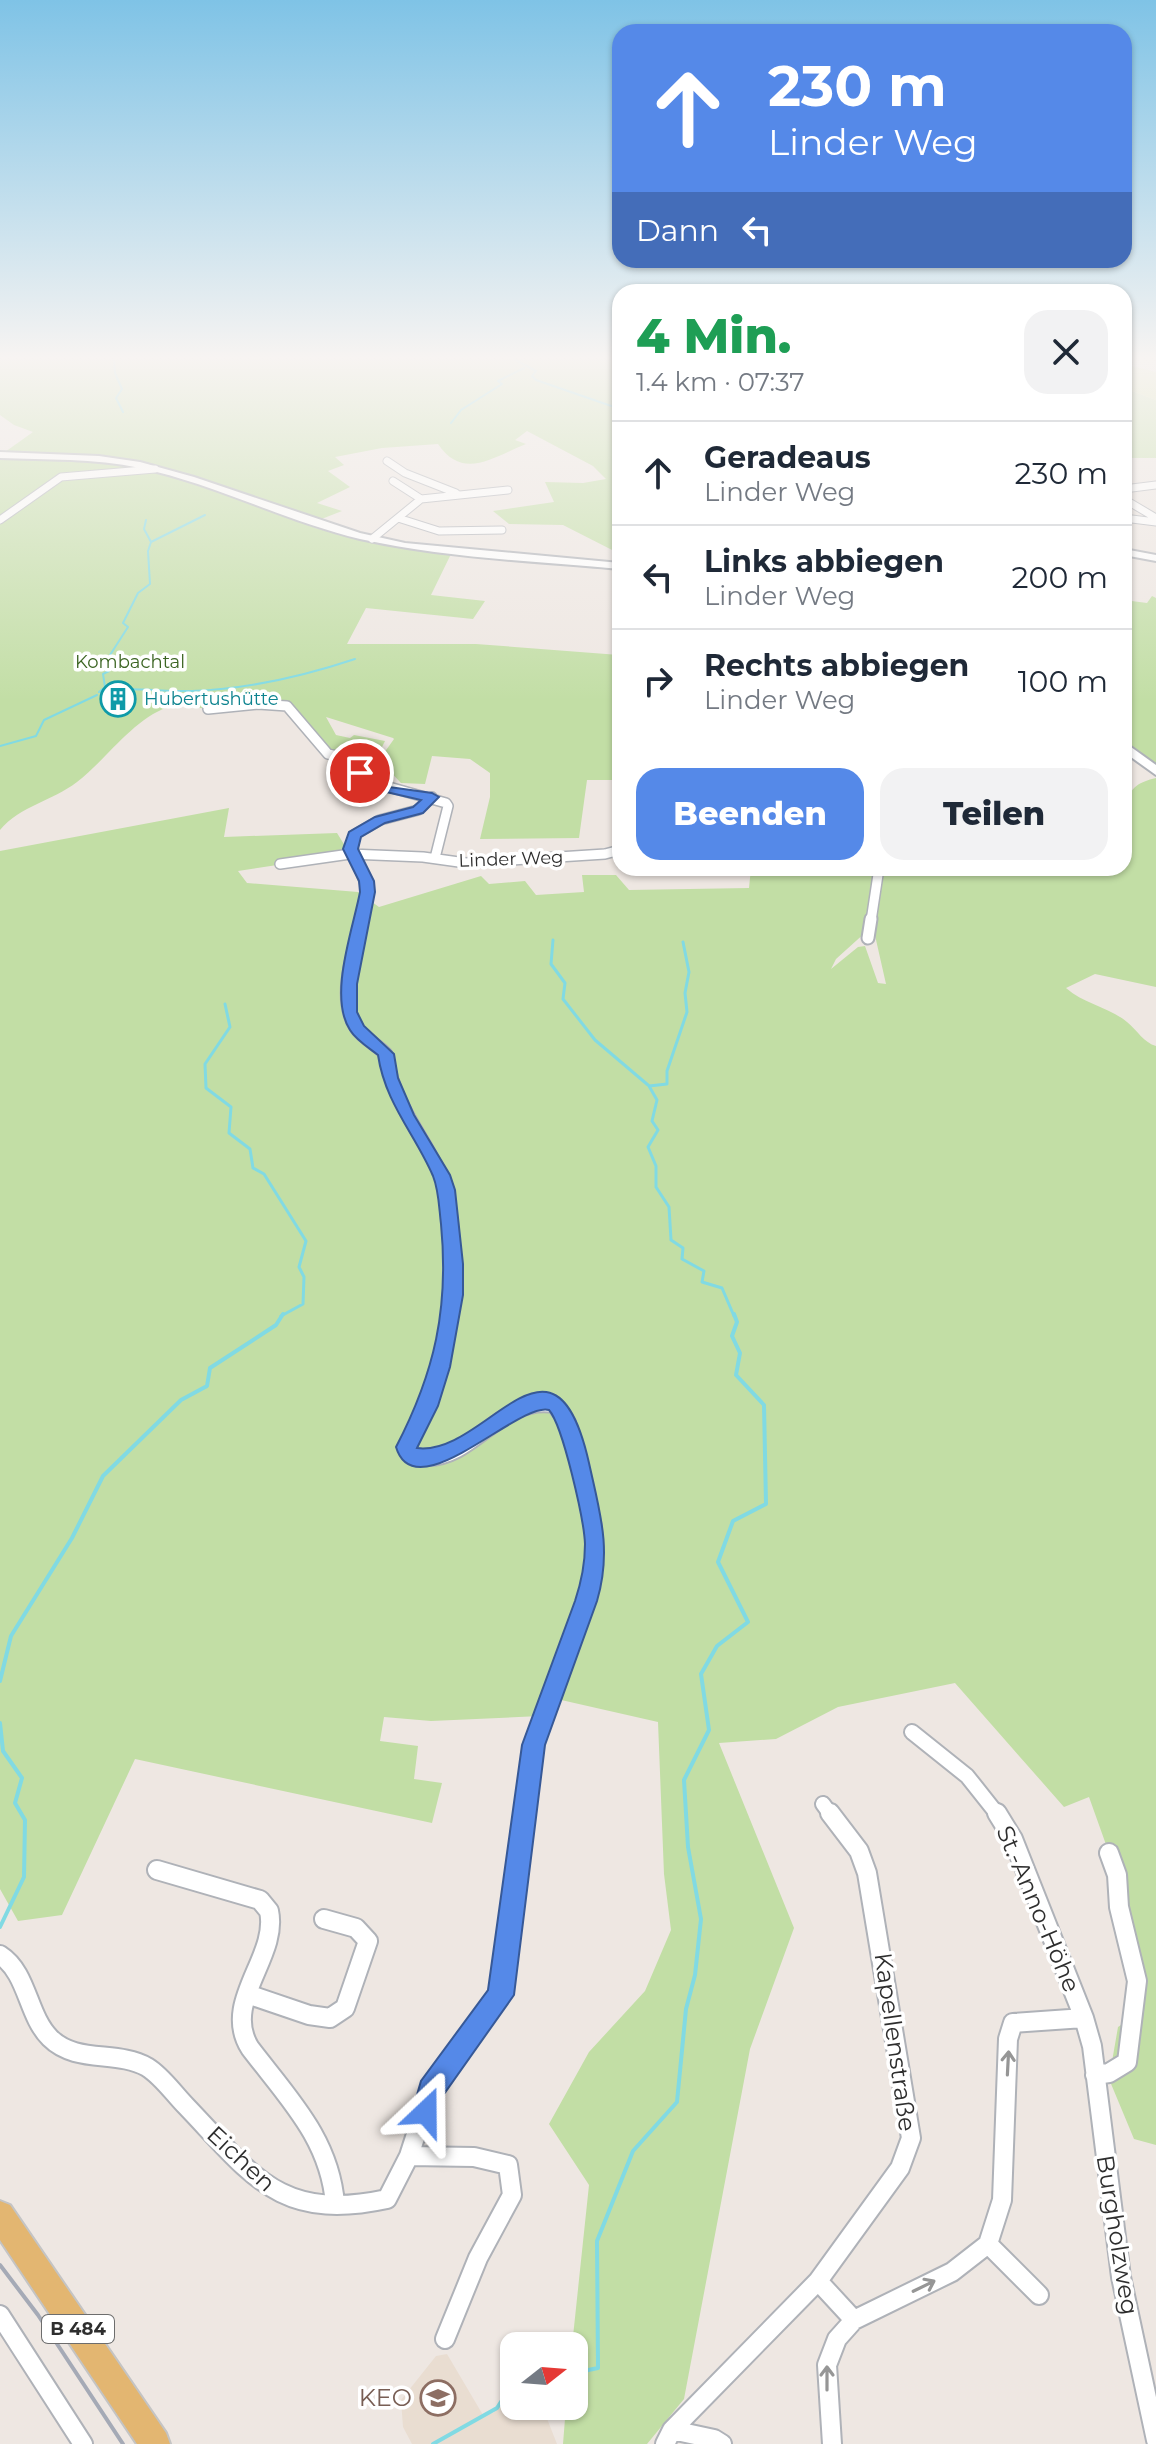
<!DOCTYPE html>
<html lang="de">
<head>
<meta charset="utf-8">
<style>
	body { margin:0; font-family:Montserrat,sans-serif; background:#f2f2f3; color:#1f2937; height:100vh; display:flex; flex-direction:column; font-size:30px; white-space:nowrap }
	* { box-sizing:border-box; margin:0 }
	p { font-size:26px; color:#747a83 }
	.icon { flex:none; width:44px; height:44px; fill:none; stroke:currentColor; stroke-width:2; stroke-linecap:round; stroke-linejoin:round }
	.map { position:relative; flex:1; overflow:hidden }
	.side { position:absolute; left:612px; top:284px; width:520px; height:592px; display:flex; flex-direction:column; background:#fff; border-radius:24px; box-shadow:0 2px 6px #0004 }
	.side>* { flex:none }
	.banner { position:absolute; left:612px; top:24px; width:520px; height:244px; border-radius:24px; box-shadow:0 2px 6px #0004; background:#5589e8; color:#fff; overflow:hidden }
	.needle { width:52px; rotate:73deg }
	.buttons { position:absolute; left:500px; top:2332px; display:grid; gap:16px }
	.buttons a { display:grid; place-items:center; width:88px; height:88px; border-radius:16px; background:#fff; box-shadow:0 2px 6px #0004; font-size:40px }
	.pin { position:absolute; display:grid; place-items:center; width:68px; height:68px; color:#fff; margin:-34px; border:4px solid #fff; border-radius:50%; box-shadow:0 2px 8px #0007 }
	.me { position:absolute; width:88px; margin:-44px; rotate:23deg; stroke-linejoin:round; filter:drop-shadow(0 0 6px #0008) }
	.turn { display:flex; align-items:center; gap:28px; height:168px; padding:0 24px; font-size:36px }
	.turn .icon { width:104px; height:104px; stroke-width:2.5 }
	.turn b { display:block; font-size:56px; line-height:68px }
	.then { display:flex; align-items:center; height:76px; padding:0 24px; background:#0003; gap:16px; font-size:30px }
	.round { display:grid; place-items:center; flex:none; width:84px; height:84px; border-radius:24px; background:#f2f2f3 }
	.head { display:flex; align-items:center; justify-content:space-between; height:136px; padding:0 24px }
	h1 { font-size:48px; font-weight:800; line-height:60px; color:#1e9e55 }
	.action { display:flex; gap:16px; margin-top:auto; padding:16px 24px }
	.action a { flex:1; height:92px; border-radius:24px; background:#5589e8; color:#fff; font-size:32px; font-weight:800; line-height:92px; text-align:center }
	.action a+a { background:#f2f2f3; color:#1f2937 }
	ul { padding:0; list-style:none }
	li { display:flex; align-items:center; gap:24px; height:104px; padding:0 24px; border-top:2px solid #e0e1e3 }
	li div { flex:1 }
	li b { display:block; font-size:30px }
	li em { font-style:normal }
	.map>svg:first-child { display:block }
	.education { fill:#e9ddd1 }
	.green { fill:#c2dea5; fill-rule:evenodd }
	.pitch { fill:#d3e4a2 }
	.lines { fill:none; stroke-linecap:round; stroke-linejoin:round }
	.stream-far2 { stroke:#81dae3; stroke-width:2 }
	.stream-far1 { stroke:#81dae3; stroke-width:3 }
	.stream { stroke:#81dae3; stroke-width:4 }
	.street-far4-casing { stroke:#afb2b8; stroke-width:9 }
	.street-far3-casing { stroke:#afb2b8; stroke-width:12 }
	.street-far2-casing { stroke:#afb2b8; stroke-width:15 }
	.street-far1-casing { stroke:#afb2b8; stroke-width:18 }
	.street-casing { stroke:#afb2b8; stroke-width:22 }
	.secondary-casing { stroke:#afb2b8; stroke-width:4 }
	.primary-casing { stroke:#c4c4c4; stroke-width:4 }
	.street-far4 { stroke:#fff; stroke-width:7 }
	.street-far3 { stroke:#fff; stroke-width:9 }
	.street-far2 { stroke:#fff; stroke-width:11 }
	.street-far1 { stroke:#fff; stroke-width:14 }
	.street { stroke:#fff; stroke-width:18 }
	.secondary { fill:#fff; fill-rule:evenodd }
	.primary { fill:#e3b671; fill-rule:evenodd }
	.rail { stroke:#a5aab6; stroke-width:4 }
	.oneway { stroke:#969696 }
	.route { fill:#5589e8; stroke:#375997; stroke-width:2 }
	.labels { text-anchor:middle; stroke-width:7; stroke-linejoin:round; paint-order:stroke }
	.far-park-label { font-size:18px; fill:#3c6523; stroke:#fff }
	.far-culture-label { font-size:18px; fill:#0d838f; stroke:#fff; text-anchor:start }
	.far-street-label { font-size:18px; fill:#2e2e2e; stroke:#fff }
	.shield { fill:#fff; stroke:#6d6d6d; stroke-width:2 }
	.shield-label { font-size:18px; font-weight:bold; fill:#2e2e2e }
	.near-street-label { font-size:24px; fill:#2e2e2e; stroke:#fff }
	.near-education-label { font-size:24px; fill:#785e54; stroke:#fff; text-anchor:end }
</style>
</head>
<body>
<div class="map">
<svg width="1156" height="2444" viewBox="0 0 1156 2444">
	<rect width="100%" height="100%" fill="#eee7e2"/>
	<!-- education -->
	<path class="education" d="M447,2354l36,61 10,-2 13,-17h8v10h28l15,38h-145l-9,-17 -2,-27 35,-44z"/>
	<!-- green -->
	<path class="green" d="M0,359h620v195l-57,-29 -54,-1 -16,-13 61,-9 -9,-20 38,1 23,-4 -13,-13 -66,-35 -12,9 11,4c-33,13 -63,37 -88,0l-56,4 -47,9 9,8 -16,6 22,16 -33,16 25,8 -23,9 -165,-54 -149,-14 28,-20 -19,-7 -14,-10z
		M1124,388l32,12v58h-32z
		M0,459l107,4 46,8 146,48 16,9 66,17 70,9 -20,41 54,6 -12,18 -107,-11 -19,36h129l143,11 1,125h-33l-8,58 -99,1 10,-42v-24l-20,-14 -38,-3 -7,28 -24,-1 -20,-21 -51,-12 -43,-43 -59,1 -5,4c-15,-2 -41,-10 -55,-5 -36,13 -61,52 -91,75 -25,19 -57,24 -77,48zM326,717l67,21 1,1 -15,21 -2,-3 8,-16 -31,-6 -4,3 -14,-3z
		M1152,596l4,2v166l-32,-24v-140l23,3z
		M1156,778v209l-61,-13 -29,14c18,16 43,19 61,34 10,8 17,21 29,24v1099l-22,-6 -25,-60 9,-52 15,-10 -24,-164 -20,-56 -25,10 -109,-124 -117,24 -62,32 -57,4 75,185 -44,121 -66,350 -37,45h-84l3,-38h8l-2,-60 17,-161 -40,-61 40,-72 56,-61 26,-61 -7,-56 -6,-152 -110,-25 -8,19 -109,5 -47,-4 -4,24 38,5 -4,33 28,4 -10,40 -297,-64 -73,156 -44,6 -18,-32v-1038l229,-43 -5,29 113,-4 13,21 -112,17 9,12 111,9 21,15 102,-31 8,8 36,-3 11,14 48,-3 -2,-17h34l13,15 120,-2 2,-20h126l-10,63 -31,28 -5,10 27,-22 7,-1 13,37 8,1 -12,-53 9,-63h241v-64l2,1c4,-18 13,-23 30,-27z"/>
	<!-- pitch -->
	<path class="pitch" d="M1124,364l32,8v28l-32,-12z"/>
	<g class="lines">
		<!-- stream-far2 -->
		<path class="stream-far2" d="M114,359l1,14 7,16 -6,9 7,14
			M514,359l22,12 -4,5 4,4 84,29
			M451,423l10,-13 41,-26 -4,-3 26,-13
			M146,520l-2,9 7,13
			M99,692c30,-6 62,0 93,-1 57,-2 109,-14 163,-32
			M99,692l6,-5 -2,-13 6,-3 1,-16 18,-28 -5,-4 15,-30 12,-9 -2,-33 3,-9 54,-27
			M0,746l36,-10 8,-16 53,-25"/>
		<!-- stream-far1 -->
		<path class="stream-far1" d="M553,940l-2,24 14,19 -2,16 32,41 53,45
			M683,942l6,30 -4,21 2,19 -20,59v13l-18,2 8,14 -5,21 6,9 -10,17 8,19v21l13,20 2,33 12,8 -1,11 22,12 -2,11 20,6 12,28
			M225,1004l5,23 -25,37 1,24 25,19 -2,26 21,16 3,19 11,6 42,67 -7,26 5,10 -1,27 -22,12"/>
		<!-- stream -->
		<path class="stream" d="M0,1681l11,-45 61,-98 31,-62 78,-76 26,-14 3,-18 66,-43 7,-11
			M0,1723l3,28 19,27 -7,25 10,17 -1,57 -24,50
			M574,2373l24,-5 -1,-127 36,-90 44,-49 9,-93 9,-34 6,-56 -13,-72 -4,-67 25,-50 -8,-56 16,-28 31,-24 -30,-60 15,-41 33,-17 -2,-99 -28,-30 4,-22 -8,-17 5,-14 -3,-8
			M433,2444l64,-36 9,-14 8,-3"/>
		<defs>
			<path id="street-far4" d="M387,461l18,12 51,20
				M393,481l28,18
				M1124,489l32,-4
				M1124,499l32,19
				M398,518l41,13 63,-1
				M1124,518l32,4
				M0,520l61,-43 94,-8
				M372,539l49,-40 87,-9"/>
			<path id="street-far3" d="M208,709l50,-5 29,2 41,48 28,6 15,22 75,21 2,3 -13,52
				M350,854l4,-19 26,-15 38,-10 14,-13
				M354,854l14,38 -7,29
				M280,864l70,-10 73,3 43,6 139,-9 15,-4
				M871,921l8,-53"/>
			<path id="street-far2" d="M362,919c-8,32 -26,81 -5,110 8,10 20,16 29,25 9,55 35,76 55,122 14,32 16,106 9,140
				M868,938l3,-19"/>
			<path id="street-far1" d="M450,1314c-9,50 -20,88 -43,133l1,6c6,1 13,5 19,5 47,1 74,-62 127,-53l14,18 26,103 1,37 -9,38 -52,144 -9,70
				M912,1732l55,44 31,39
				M823,1804l8,11"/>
			<path id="street" d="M997,1813l16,26 71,179 8,28 29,231 35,163
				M157,1870l103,30 9,11c10,46 -48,91 -19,137 38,50 80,91 85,156
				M0,1955c28,18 27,60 50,83 26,26 67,12 97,29 15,9 27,27 39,39 67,70 94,116 201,93l22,-43 21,-65 71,-96 24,-182
				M247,1994l62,21 21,3 15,-10 23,-67 -12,-13 -32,-9
				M1095,2075l14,-2 18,-11 10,-81 -18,-74 -2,-32 -8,-22
				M409,2156l65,1 34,8 4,30 -34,63 -33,81
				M988,2244l51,51
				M818,2281l36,39
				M0,2315l83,129
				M672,2430l42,9 8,5
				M665,2444l7,-14 146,-149 82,-113 11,-30 -44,-265 -8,-22 -29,-38
				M832,2444l-5,-79 10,-26 17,-19 98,-48 36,-28 14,-44 6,-161 5,-16 71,-5"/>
			<path id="secondary" d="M0,452l99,4 41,6 54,15 166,56 45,10 215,20v6c-86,-8 -175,-11 -260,-30 -75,-18 -145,-55 -220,-71 -46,-10 -94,-8 -140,-10z
				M1124,549l32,6v6l-32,-6z
				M1124,742l32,23v10l-32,-23z"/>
			<path id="primary" d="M0,2201l10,4 156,228 4,11h-33l-137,-204z"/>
		</defs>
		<!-- street-far4 casing -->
		<use href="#street-far4" class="street-far4-casing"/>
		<!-- street-far3 casing -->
		<use href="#street-far3" class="street-far3-casing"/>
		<!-- street-far2 casing -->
		<use href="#street-far2" class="street-far2-casing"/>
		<!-- street-far1 casing -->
		<use href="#street-far1" class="street-far1-casing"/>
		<!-- street casing -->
		<use href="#street" class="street-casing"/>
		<!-- secondary casing -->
		<use href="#secondary" class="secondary-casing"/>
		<!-- primary casing -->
		<use href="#primary" class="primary-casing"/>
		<!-- street-far4 -->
		<use href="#street-far4" class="street-far4"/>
		<!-- street-far3 -->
		<use href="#street-far3" class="street-far3"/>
		<!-- street-far2 -->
		<use href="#street-far2" class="street-far2"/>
		<!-- street-far1 -->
		<use href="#street-far1" class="street-far1"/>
		<!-- street -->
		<use href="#street" class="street"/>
		<!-- secondary -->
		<use href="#secondary" class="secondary"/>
		<!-- primary -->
		<use href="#primary" class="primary"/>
		<!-- rail -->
		<path class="rail" d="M0,2265l38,50 85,129"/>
	</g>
	<!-- one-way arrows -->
	<defs><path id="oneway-shaft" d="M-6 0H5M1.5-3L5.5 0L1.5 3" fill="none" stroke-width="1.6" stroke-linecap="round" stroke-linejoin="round" transform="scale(2)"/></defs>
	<g class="oneway">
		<use href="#oneway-shaft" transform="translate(1008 2063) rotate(-87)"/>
		<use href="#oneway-shaft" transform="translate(924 2286) rotate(-26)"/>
		<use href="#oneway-shaft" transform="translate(827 2378) rotate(-90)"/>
	</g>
	<!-- sky -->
	<linearGradient id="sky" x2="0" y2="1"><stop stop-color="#7fc3e6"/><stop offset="0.51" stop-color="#f7f4f2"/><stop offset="1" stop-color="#f7f4f2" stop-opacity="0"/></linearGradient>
	<rect width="1156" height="701" fill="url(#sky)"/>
	<!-- route -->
	<path class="route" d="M360,769l29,18 43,6 7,4 -16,16 -38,10 -24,14 -3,12 16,32 1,11 -18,92v28l7,14 30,28 4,24 16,37 36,60 5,15 8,74v31l-13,72 -12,39 -21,42c69,9 137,-141 172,15 11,50 23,87 8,138l-52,144 -31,250 -72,102 -7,24 -9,4 -10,-4 -4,-9 9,-31 67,-91 34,-245 53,-144c6,-18 10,-38 10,-57 -1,-24 -22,-118 -36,-134 -30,-9 -134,101 -153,37 39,-75 53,-139 45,-223 -2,-16 -2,-33 -8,-48 -18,-42 -48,-73 -55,-121 -9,-7 -22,-15 -28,-25 -22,-34 3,-101 10,-138l-1,-11 -16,-32 6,-17 26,-15 38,-10 8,-7 -52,-12 -16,-15z"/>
	<!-- icons -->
	<defs>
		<symbol id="building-ring" viewBox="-11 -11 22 22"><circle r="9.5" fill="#fff" stroke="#0f9aa8" stroke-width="1.5"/><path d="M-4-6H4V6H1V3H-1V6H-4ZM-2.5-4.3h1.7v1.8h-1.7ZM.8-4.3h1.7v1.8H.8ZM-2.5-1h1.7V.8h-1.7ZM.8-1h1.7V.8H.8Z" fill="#0f9aa8"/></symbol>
		<symbol id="school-ring" viewBox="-11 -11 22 22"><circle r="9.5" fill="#fff" stroke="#8d6e63" stroke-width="1.5"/><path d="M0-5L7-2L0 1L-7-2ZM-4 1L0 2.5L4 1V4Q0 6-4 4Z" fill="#8d6e63"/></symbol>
	</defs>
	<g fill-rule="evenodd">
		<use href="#building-ring" x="98" y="679" width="40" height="40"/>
		<use href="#school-ring" x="418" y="2378" width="40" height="40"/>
	</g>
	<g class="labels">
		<!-- far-park labels -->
		<g class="far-park-label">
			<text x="130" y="668">Kombachtal</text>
		</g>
		<!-- far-culture labels -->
		<g class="far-culture-label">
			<text x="144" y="705">Hubertushütte</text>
		</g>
		<!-- far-street labels -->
		<g class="far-street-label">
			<text transform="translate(511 859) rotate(-2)" y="6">Linder Weg</text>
		</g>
		<!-- shield labels -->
		<rect class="shield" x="42" y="2315" width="72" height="28" rx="6"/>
		<g class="shield-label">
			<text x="78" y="2335">B 484</text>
		</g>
		<!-- near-street labels -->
		<g class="near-street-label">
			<text transform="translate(1038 1909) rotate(67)" y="8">St.-Anno-Höhe</text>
			<text transform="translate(895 2042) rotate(82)" y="8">Kapellenstraße</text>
			<text transform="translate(241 2159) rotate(43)" y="8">Eichen</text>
			<text transform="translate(1117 2235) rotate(81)" y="8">Burgholzweg</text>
		</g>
		<!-- near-education labels -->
		<g class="near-education-label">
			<text x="412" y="2406">KEO</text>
		</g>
	</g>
</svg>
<div class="buttons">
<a><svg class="needle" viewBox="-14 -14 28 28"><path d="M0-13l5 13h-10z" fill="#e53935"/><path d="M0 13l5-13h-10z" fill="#747a83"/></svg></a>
</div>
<div class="pin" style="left:360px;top:773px;background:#d93025"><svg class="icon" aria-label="arrive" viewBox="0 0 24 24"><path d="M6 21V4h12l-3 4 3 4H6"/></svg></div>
<svg class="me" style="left:426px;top:2112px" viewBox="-20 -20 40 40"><path d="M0-17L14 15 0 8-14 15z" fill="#5589e8" stroke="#fff" stroke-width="4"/></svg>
<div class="banner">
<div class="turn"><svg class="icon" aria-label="ahead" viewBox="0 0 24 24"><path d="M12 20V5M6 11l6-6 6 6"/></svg><div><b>230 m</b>Linder Weg</div></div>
<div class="then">Dann<svg class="icon" aria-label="left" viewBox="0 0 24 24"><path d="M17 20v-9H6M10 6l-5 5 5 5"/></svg></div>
</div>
<section class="side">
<div class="head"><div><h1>4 Min.</h1><p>1.4 km · 07:37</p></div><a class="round"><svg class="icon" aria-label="close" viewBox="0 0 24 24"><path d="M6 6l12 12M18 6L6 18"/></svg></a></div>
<ul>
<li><svg class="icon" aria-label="ahead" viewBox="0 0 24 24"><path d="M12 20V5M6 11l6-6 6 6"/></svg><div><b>Geradeaus</b><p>Linder Weg</p></div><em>230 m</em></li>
<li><svg class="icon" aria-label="left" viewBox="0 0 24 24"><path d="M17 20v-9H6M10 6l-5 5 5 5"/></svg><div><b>Links abbiegen</b><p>Linder Weg</p></div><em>200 m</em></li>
<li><svg class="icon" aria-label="right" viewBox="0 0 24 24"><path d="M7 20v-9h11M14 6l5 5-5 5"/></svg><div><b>Rechts abbiegen</b><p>Linder Weg</p></div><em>100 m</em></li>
</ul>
<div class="action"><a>Beenden</a><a>Teilen</a></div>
</section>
</div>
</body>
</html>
